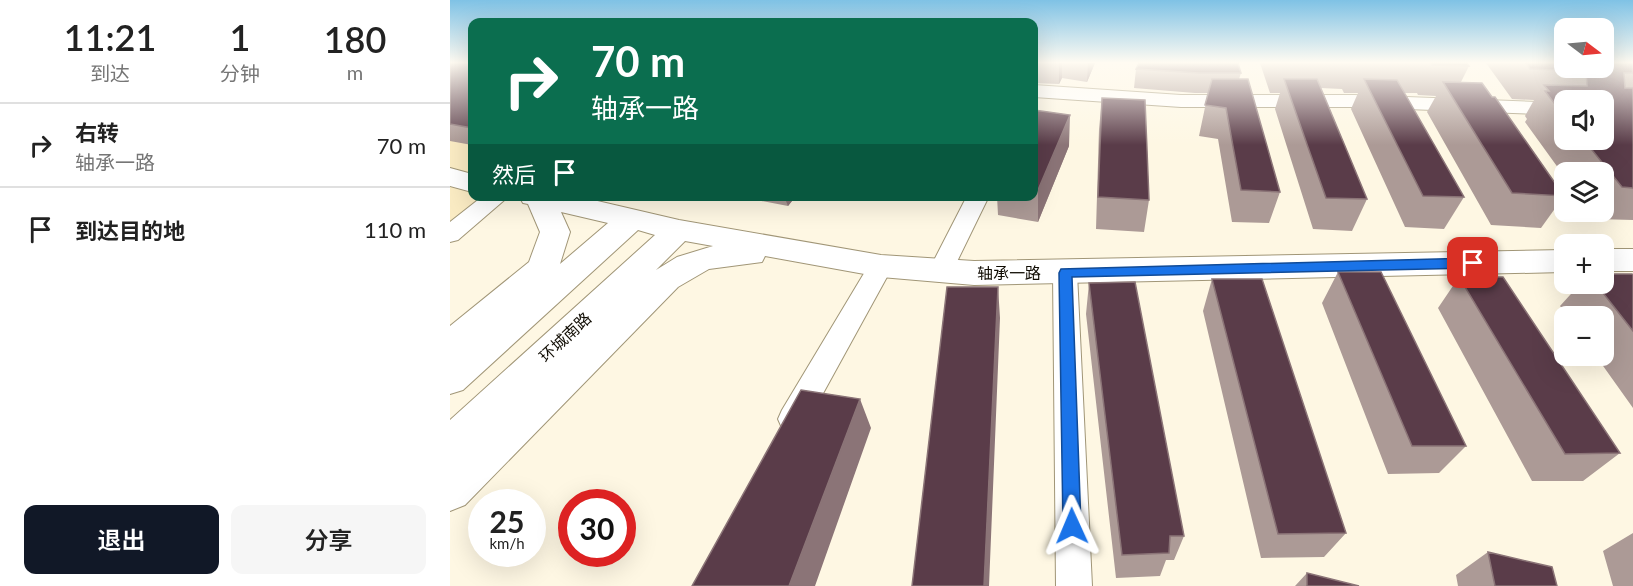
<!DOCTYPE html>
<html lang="zh">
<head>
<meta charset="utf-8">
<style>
	body { margin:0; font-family:Lato,"Noto Sans SC",sans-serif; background:#f6f6f6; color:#222; height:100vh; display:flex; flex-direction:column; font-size:22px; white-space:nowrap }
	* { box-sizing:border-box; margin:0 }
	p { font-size:20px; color:#767676 }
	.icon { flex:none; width:33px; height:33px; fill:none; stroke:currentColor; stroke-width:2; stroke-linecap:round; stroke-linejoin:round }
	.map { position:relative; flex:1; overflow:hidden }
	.details { display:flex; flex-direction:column; background:#fff; width:450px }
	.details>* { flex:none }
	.guide { position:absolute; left:18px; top:18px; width:570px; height:183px; border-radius:12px; box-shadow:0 6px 24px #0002; background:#0b6e4f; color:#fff; overflow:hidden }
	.needle { width:39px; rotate:106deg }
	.fabs { position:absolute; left:1104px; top:18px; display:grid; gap:12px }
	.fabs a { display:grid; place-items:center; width:60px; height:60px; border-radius:12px; background:#fff; box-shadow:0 6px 24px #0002; font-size:30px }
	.speed { position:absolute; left:18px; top:489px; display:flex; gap:12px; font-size:30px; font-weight:700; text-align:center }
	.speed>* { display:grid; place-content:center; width:78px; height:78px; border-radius:50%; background:#fff; box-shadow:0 6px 24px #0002; line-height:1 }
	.speed small { font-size:15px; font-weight:400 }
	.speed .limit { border:9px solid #d22; background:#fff; color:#111 }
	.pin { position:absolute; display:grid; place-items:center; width:51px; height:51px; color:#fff; margin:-26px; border-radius:12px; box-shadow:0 3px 9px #0006 }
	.me { position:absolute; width:66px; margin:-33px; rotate:359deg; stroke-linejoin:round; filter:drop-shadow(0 0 4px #0008) }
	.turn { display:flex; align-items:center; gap:21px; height:126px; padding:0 24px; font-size:27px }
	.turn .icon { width:78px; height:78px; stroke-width:2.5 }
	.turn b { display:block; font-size:42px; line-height:51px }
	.then { display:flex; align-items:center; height:57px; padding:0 24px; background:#0003; gap:12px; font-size:22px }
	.eta { display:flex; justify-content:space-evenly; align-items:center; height:102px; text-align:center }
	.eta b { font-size:36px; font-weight:600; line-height:42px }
	.button { display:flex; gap:12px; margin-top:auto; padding:12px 24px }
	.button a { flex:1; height:69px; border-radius:12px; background:#111827; color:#fff; font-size:24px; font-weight:600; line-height:69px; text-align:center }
	.button a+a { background:#f6f6f6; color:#222 }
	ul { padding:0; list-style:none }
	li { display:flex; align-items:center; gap:18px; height:84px; padding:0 24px; border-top:2px solid #e0e0e0 }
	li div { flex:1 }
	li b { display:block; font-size:22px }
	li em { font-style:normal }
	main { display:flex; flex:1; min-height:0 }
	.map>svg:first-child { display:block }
	.built { fill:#faebc3 }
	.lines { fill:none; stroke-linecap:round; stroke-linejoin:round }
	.street-casing { stroke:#a19677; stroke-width:2 }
	.secondary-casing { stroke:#a19677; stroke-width:2 }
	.street { fill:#fff; fill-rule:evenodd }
	.secondary { fill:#fff; fill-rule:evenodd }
	.wall { fill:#ac9a96; fill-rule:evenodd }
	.shaded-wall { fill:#8b7477 }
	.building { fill:#5a3c49; stroke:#8b7477; stroke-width:1.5 }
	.route { fill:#1a73e8; stroke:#114b97; stroke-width:1.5 }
	.labels { text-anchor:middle; stroke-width:6; stroke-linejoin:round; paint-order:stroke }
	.street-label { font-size:16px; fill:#100c03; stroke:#fff }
</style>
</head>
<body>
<main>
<section class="details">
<div class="eta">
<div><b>11:21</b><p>到达</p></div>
<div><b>1</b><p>分钟</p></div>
<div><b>180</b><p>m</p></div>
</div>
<ul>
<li><svg class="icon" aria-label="right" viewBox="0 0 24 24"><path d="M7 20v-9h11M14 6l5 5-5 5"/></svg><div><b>右转</b><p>轴承一路</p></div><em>70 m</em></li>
<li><svg class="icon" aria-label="arrive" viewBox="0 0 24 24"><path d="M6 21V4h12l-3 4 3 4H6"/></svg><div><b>到达目的地</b></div><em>110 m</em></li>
</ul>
<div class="button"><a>退出</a><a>分享</a></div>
</section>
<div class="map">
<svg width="1183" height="586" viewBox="0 0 1183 586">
	<rect width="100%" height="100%" fill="#fef7e3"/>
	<!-- built -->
	<path class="built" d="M0,63h22v133l30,1 -52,40z"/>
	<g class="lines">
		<defs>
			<path id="street" d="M584,85l147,10h173l210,8v12l-210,-8h-173l-147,-10z
				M33,196h26l-51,44 -8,2v-20z
				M517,196h22l-39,80 -9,3 -9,-3 -3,-6z
				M431,257l9,3 3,6 -89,162 -11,4 -11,-4 -4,-9 4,-9 90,-150z
				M615,264l9,3 3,6 15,313h-36l-3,-313 3,-6z"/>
			<path id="secondary" d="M0,168l22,6v18l-22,-6z
				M69,196h57l103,24 202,35 93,6 590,-11v22l-590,13 -93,-8 -116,-21 -3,6 -53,7 -31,18 -213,218 -15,6v-91l205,-185 -17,-5 -175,160 -13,4v-68l79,-64 11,-30 -12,-28 -5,-1zM111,212l47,11 -48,41 10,-32zM235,241l28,5 -36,11 -21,13z
				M1154,249h29v22h-29z"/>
		</defs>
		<!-- street casing -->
		<use href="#street" class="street-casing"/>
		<!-- secondary casing -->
		<use href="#secondary" class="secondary-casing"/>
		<!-- street -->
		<use href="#street" class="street"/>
		<!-- secondary -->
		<use href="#secondary" class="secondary"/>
	</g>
	<!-- wall -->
	<path class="wall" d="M0,63h22v82l-22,-4z
		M584,63h61l-8,19 -25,-4 -3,6 -25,-1z
		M810,63h207l2,3 -8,16 103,114 -23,32 -50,-3 -64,-113 9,-16 -18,-1 -1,-2h-13l60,104 -20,32 -39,-2 -54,-118 7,-16h-14l-2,-4 -21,-1 46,111 -15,32 -39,-2 -38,-120 5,-16h-10z
		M1036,63h147v157l-37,-1 -6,-7h14v-40h-40v4l-39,-54 2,-3 -2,-3 9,-16 -22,-1zM1114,100l40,40h-40z
		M686,69l105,4 -2,6 41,113 -11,31 -37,-1 -14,-83 -19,-3 9,-43h-13l-61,-5z
		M652,98l47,102 -5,32 -48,-3 3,-100z
		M584,110l35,36 -31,76 -40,-7 -1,-19h37z
		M300,196h46l-8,10 -37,-7z
		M888,272l128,174 -27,27 -51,1 -66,-171z
		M1183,275v133l-37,-52h8v-40h-36l-8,-10 20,-22h24z
		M1009,277l161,176 -37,28h-51l-94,-173z
		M762,279l134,254 -22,24 -63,1 -58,-247z
		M639,283l95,253 -10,24h-8l-6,16 -44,2 -30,-264z
		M1183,533v53h-20l-10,-35z
		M1038,552l69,34h-99l-2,-11z
		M857,573l52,13h-64z"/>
	<!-- shaded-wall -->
	<path class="shaded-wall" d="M609,63h3v15l-3,6z
		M638,63h7l-8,19z
		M620,115l-1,31 -31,76v-32z
		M334,196h12l-8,10z
		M548,287l2,31 -11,268h-5z
		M410,399l11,29 -56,158h-26z"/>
	<!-- building -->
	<path class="building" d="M0,63h22v65l-22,-4z
		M689,63h99l3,10h-42l-63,-4z
		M981,63h36l2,3 -37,-1z
		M1076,63h38v5h40v-5h29v10h-9l1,15h8v100l-11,-1 -38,-47h20v-40h-40v16l-19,-25h4l-5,-6 43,1 -1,-15 -56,-2z
		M762,79h36l32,113 -39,-2 -15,-82 -21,-3z
		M834,79h33l50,120 -41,-1z
		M914,79l33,1 67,117 -41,-1z
		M993,82l39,1 10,14h3l69,99 -52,-3z
		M652,98l43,2 4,100 -51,-3z
		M584,110l36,5 -32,75h-4z
		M888,272h43l85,174h-54z
		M1154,274h28l1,1v56l-37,-47h8z
		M1009,277h44l117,176 -55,1z
		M762,279h50l84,254 -68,1z
		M685,282l49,254h-14l-1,17 -47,2 -33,-272z
		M497,287h51l-14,299h-72z
		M351,390l59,9 -71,187h-97z
		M1038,552l64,15 5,19h-62z
		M857,573l52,13h-52z"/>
	<!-- sky -->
	<linearGradient id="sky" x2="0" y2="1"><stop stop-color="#7fc2e5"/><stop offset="0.43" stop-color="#fffbf2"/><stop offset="1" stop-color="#fffbf2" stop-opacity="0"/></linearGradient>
	<rect width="1183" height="145" fill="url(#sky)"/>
	<!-- route -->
	<path class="route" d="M1023,258l7,5 -7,5 -401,9 9,249 -2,6 -7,3 -6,-3 -3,-6 -4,-253 2,-4z"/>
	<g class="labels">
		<!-- street labels -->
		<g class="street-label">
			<text x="559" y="279">轴承一路</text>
			<text transform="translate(115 337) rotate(-43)" y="6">环城南路</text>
		</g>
	</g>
</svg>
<div class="fabs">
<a><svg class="needle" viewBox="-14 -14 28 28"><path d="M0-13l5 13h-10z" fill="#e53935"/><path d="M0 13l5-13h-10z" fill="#767676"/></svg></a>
<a><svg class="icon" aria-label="sound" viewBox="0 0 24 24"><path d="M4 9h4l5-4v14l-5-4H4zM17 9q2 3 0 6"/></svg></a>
<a><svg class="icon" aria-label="layers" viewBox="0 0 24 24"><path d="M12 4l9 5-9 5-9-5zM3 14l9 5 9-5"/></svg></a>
<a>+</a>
<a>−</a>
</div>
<div class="speed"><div>25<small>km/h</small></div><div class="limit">30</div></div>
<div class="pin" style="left:1023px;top:263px;background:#d93025"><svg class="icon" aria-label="arrive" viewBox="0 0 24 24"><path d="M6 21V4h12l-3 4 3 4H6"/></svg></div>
<svg class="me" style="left:622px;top:526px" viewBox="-20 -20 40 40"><path d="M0-17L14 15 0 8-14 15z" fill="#1a73e8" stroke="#fff" stroke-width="4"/></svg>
<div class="guide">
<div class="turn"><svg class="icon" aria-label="right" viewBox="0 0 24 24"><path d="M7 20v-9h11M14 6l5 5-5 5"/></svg><div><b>70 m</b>轴承一路</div></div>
<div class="then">然后<svg class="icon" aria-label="arrive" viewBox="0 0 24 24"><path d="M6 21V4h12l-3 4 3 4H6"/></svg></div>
</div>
</div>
</main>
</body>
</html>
